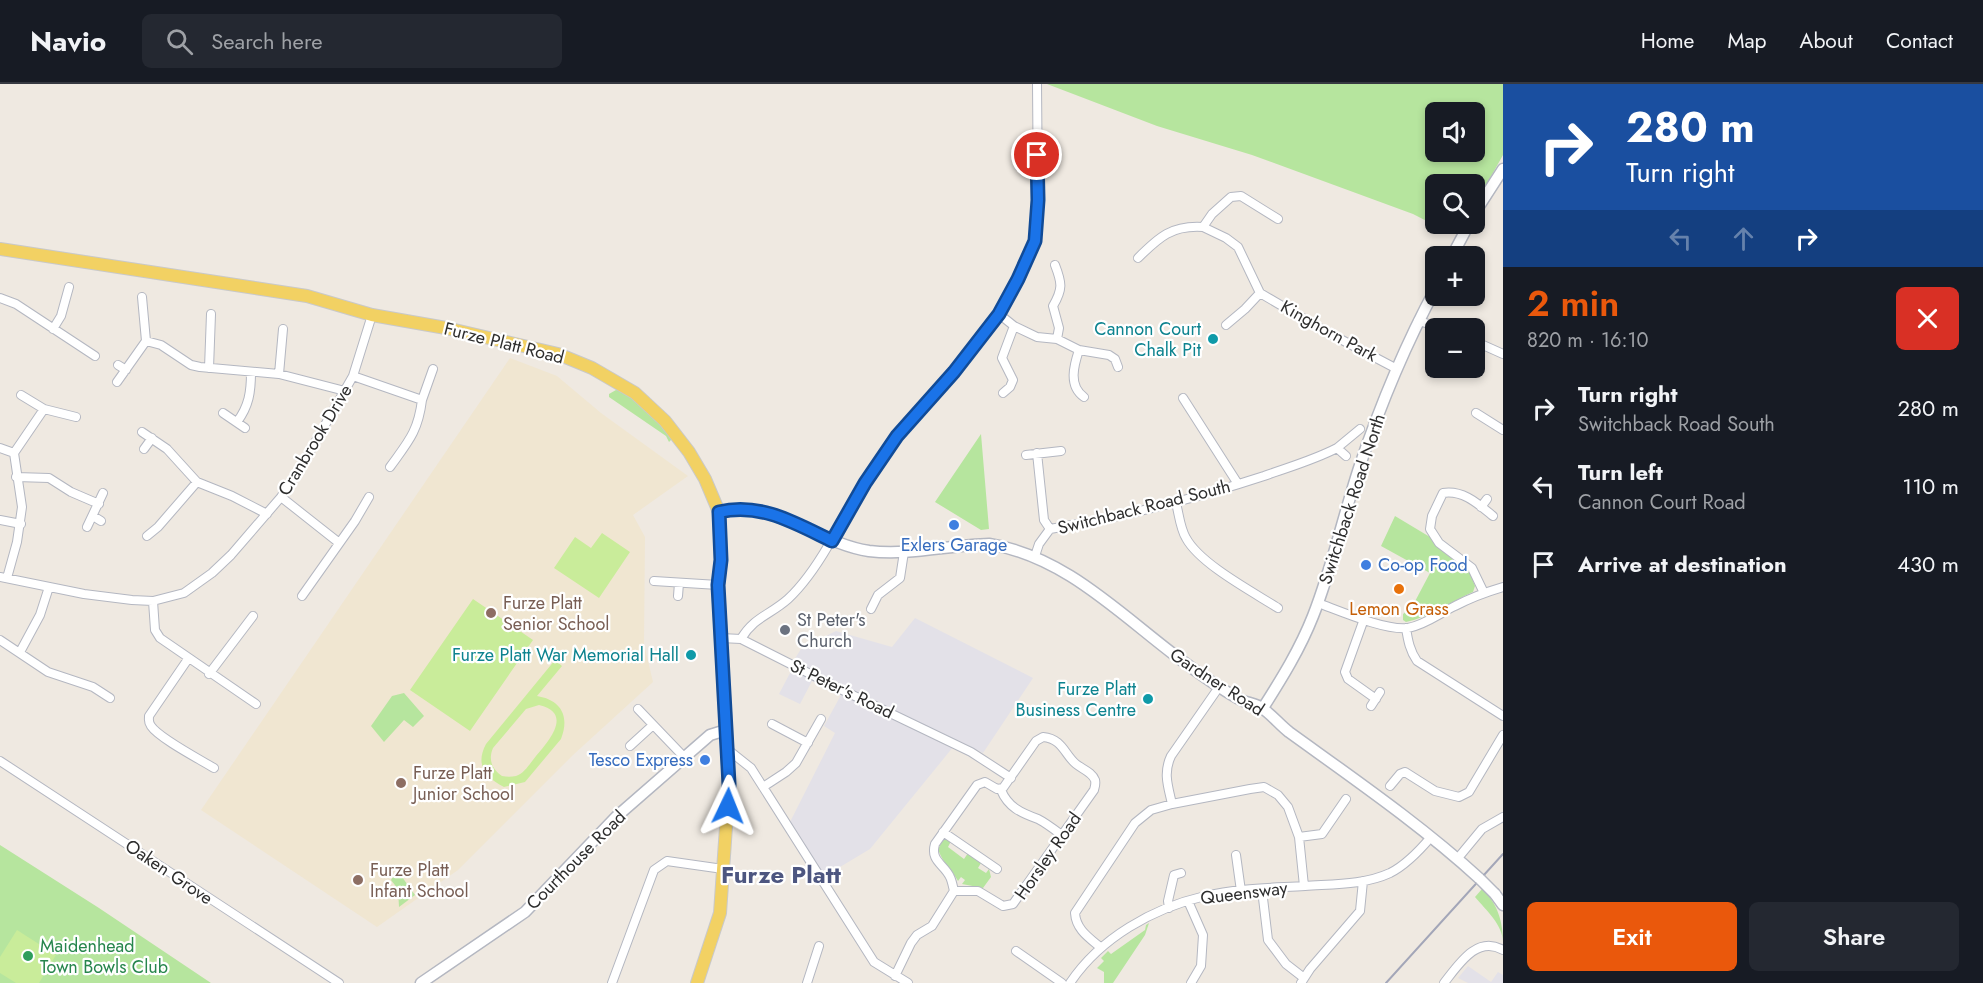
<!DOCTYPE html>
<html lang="en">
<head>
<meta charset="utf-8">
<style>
	body { margin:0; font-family:Jost,sans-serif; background:#242831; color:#f1f3f6; height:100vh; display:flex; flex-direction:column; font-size:22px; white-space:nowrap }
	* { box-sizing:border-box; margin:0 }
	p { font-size:20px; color:#9ea1a6 }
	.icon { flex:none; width:33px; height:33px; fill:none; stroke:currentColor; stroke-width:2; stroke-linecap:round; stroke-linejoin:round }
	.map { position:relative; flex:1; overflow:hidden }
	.sheet { display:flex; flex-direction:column; background:#171b24; width:480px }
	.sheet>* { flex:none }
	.hud { background:#1a4fa0; color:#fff; overflow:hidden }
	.fabs { position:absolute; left:1425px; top:18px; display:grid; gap:12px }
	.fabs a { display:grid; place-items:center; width:60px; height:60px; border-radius:9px; background:#171b24; box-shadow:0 3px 9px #0003; font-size:30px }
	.pin { position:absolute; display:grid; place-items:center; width:51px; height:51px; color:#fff; margin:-26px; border:3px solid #fff; border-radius:50%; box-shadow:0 2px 6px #0007 }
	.me { position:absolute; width:66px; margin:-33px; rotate:2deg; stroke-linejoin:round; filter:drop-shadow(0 0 4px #0008) }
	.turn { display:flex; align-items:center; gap:21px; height:126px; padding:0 24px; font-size:27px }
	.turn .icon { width:78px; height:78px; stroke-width:2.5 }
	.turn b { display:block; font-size:42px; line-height:51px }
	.lanes { display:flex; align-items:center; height:57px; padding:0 24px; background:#0003; justify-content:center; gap:30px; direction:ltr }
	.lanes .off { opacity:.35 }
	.round { display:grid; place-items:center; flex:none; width:63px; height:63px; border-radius:9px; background:#242831 }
	.overview { display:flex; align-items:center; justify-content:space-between; height:102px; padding:0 24px }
	h1 { font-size:36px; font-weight:600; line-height:45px; color:#ea580c }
	.action { display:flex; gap:12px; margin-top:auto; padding:12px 24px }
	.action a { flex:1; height:69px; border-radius:9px; background:#ea580c; color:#fff; font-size:24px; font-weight:600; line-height:69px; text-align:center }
	.action a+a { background:#242831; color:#f1f3f6 }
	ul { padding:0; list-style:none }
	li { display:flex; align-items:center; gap:18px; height:78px; padding:0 24px }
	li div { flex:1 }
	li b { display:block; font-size:22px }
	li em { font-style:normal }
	header { display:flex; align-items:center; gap:36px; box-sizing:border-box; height:84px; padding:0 30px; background:#171b24; border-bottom:2px solid #363941 }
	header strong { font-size:28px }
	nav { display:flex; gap:33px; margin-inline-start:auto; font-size:21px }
	.search { width:420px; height:54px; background:#242831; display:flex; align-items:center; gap:15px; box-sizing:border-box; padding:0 21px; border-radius:9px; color:#9ea1a6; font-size:22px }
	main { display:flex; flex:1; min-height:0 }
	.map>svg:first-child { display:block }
	.industrial { fill:#e3e1e8 }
	.education { fill:#f0e6d1 }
	.green { fill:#b6e59e; fill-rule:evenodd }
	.pitch { fill:#c9ec9a; fill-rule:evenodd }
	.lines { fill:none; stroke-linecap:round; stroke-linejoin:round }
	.street-casing { stroke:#b4b7c1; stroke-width:10 }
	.secondary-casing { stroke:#b4b7c1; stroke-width:13 }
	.primary-casing { stroke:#c9c9c9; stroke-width:14 }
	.street { stroke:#fff; stroke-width:8 }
	.secondary { stroke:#fff; stroke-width:10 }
	.primary { stroke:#f2d163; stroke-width:12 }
	.rail { stroke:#a3a6b8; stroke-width:2 }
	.secondary-bridge-casing { stroke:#b4b7c1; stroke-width:13; stroke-linecap:butt }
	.secondary-bridge { stroke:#fff; stroke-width:10 }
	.route-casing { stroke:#114b97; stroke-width:15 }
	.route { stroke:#1a73e8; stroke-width:10 }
	.culture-dot { fill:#0f9aa8; stroke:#fff; stroke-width:2 }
	.shop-dot { fill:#3f7fe0; stroke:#fff; stroke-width:2 }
	.food-dot { fill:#e8710a; stroke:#fff; stroke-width:2 }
	.education-dot { fill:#8d6e63; stroke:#fff; stroke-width:2 }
	.worship-dot { fill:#6b7280; stroke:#fff; stroke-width:2 }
	.leisure-dot { fill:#2e9e5b; stroke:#fff; stroke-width:2 }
	.labels { text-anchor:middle; stroke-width:4.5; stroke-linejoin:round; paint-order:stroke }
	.culture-label { font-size:18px; fill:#0d838f; stroke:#fff; text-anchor:end }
	.street-label { font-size:18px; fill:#2e2e2e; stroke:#fff }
	.shop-label { font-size:18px; fill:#366cbe; stroke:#fff }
	.education-label { font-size:18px; fill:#785e54; stroke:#fff; text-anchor:start }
	.food-label { font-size:18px; fill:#c56008; stroke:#fff }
	.worship-label { font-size:18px; fill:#5b616d; stroke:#fff; text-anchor:start }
	.leisure-label { font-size:18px; fill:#27864d; stroke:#fff; text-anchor:start }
	.district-label { font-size:24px; font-weight:bold; fill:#4d5680; stroke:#fff }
</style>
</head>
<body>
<header>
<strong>Navio</strong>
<div class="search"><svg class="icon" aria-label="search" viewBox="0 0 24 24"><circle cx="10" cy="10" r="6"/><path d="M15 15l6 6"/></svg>Search here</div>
<nav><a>Home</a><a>Map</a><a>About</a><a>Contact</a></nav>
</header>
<main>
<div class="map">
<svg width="1503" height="899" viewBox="0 0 1503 899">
	<rect width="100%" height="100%" fill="#efe9e1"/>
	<!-- industrial -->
	<path class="industrial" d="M915,534l118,60 -50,75 -25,-12 -88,108 -45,27 -35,-54 45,-89 -11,-7 17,-31 -29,-14 -12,23 -21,-10 11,-21 4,-13 7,-11 5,-3 30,-15 56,16z
		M1468,882l23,16 7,-10 5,3v8h-35l-10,-5z"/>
	<!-- education -->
	<path class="education" d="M510,274l47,18 44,37 87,63 -55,39 12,22 -1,107 9,38 -80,73 -115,115 -81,57 -176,-117z"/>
	<!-- green -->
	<path class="green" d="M1047,0h456v71l-28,50 -1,-21h-38v40h27l-8,8h-7l-35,-18 -161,-59 -95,-29zM1436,28h38v40h-38z
		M616,306c18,3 41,31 55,44v6l-2,2 -3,-6 -57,-39v-3z
		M981,350l8,95 -8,1 -46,-28z
		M1395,432l35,21 16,17 24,18 5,14 -2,6c-21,9 -46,26 -67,30l-3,-2v-6l9,-7 18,-34 -49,-27z
		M404,609l20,23 -11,11 -9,-7 -20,22 -13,-16 21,-30z
		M944,754l7,3 -3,6 16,12 4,-6 13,10 -3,5 8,5 3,-4 2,8 -8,11 -21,-4 3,-4 -4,-3 -3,4c-7,-13 -16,-19 -20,-32z
		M0,761l99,63 112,75h-211z
		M397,786l18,25 -16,12 -1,-18 -7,-9z
		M1482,805c16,14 21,34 21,53 0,-17 -17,-32 -28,-45z
		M1149,839l-4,12 -32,48h-9v-11l-7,-4 7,-7 -3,-3 7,-7 3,3 34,-24 1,-5z"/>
	<!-- pitch -->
	<path class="pitch" d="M602,449l28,19 -31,46 -45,-30 21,-31 16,11z
		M473,515l60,41 -63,91 -60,-41z
		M555,576l7,6 -25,30c24,4 33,20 24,43l-36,43 -21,5c-19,-10 -29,-22 -18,-43zM539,621c35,8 9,37 -3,51 -6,7 -11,17 -20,20 -5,1 -9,1 -14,0 -10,-7 -14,-16 -9,-28l33,-39z
		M17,846l39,25 -17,28h-23l-16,-10v-16z"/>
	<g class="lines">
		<defs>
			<path id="street" d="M1203,143l23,11 12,9 22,46 65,38 72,38
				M1138,174c21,-21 34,-33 65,-31l9,-13 19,-17 10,-1 37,23
				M1055,181c7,18 8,24 -2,41l6,22 -2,11
				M0,214l16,6 79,52
				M999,230l15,12 23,11 20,2 22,11 30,5 6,4 3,8
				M1418,237l26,7
				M1226,241l19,-16 15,-16
				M53,245l8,-13 8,-29
				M146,257l15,4 30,20 9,2 79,7 66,17
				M1474,257l29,13
				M1079,266c-5,15 -11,36 5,47
				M118,281l8,5
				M209,284l2,-54
				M279,290l4,-45
				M353,292l69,24c-4,32 -14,42 -32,67
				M117,298l29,-41 -4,-44
				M1003,309l7,-6 3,-7 -11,-22 12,-32
				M1183,314l55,86
				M422,316l11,-31
				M44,325l32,8
				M223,329l22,15
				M1476,329l27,17
				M237,338c12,-16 14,-30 14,-50
				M142,348l25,17 30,33 35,14 35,18
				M0,364l14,5 8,54 -5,35 -10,36
				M144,365l8,-11
				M14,369l30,-44 -23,-14
				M1037,369l7,67 6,9
				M1026,371l35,-4
				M1346,372l-9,-8 23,-19
				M16,393l33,1 22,14 28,12
				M281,413l57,45
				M1176,419c3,11 4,25 10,35 14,26 67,54 92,70
				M1481,423l6,-8
				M93,432l8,5
				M0,436l21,4
				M87,443l16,-34
				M147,452l11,-9 39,-45
				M832,457l33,-58 32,-47 57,-64 45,-58 20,-35 16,-38 3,-41 -1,-116
				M1035,472l4,-12 11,-15c73,-12 144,-30 214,-53 25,-9 50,-16 73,-28
				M0,493l84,17 48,6 21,1 31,-8 28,-20 19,-18 50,-58 20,-30 52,-91 19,-61
				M654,497l64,4
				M1484,509l-12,-25 -33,-25 -9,-14 2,-13 11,-23c20,-3 34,10 50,23
				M302,512l53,-75 14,-24
				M678,512l1,-13
				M153,517l2,29 5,8 96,66
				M1318,519c22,8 68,28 90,25 17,-3 32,-15 47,-22 15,-8 31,-14 48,-19
				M871,525l7,-14 22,-17 4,-26
				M1364,535l-19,53 3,7 28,20
				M1406,544c2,13 4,23 11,33l86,55
				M721,554l20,1 97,49 133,64 40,26
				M741,555c13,-22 29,-24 47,-40 14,-13 30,-36 40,-53
				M0,556l48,32 45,15 17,11
				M20,568l20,-37 9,-28
				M188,575l-39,57c0,5 -1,6 2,10 8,12 48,33 63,42
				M209,590l44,-58
				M1371,622l9,-14
				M638,625l46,48
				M772,640l36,19
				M1043,653c20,2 21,17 33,27 6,5 16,8 19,16 1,4 0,6 -1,10l-81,114 -10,2 -25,-15h-24c-1,-4 -2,-10 -4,-14 -6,-13 -20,-16 -15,-33l42,-59 8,-3 12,7 6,-1 33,-47z
				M630,662l23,-21
				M727,665l24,19 123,194 34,21
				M0,677l339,222
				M1390,702l10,-12 5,-2 30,19 24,6 10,-5 34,-57
				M763,703l23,-15 10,-9 25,-44
				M1001,706c7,17 20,23 37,29 8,4 17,11 25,17
				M1172,720c-4,-18 -9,-31 -1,-48l48,-69
				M943,748l54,37
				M1299,753l23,-3 24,-35
				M1236,771l5,36
				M1458,774l24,-29 21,-12
				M1262,806l6,50 18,24 18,14
				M1188,817l15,34 -2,31 -10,17
				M1169,824l-1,-7 6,-26 7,-2
				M1100,863c-12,-10 -24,-18 -25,-34l60,-90 16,-13 21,-6 78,-15 14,-2 14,8 10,12 11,30 5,49
				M1016,867l46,32
				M895,892l16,-33 6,-8 15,-9 22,-35
				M612,899l42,-113 13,-9 56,8
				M807,899l12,-37
				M1070,899c30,-45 83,-75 135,-87 32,-8 67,-8 100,-10 28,-2 59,-1 85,-13 16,-8 30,-23 41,-36
				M1301,899l9,-14 50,-58 3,-30
				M1444,899c15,-19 33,-48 59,-33"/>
			<path id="secondary" d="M1474,130l29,-45
				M1452,172l17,-32
				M719,428c55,-14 97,31 150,39 39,5 80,-6 120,-7 81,13 138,78 203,124 15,11 32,23 49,32 6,3 16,4 21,8 10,7 18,17 27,24 65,47 132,93 191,147
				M1263,624c19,-30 37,-59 50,-92 19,-48 30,-99 46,-148 21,-62 46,-123 77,-180
				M1495,810l8,11
				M421,899l104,-71 91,-95 94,-82 16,-5"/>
			<path id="primary" d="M0,165l307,47 65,19 74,13 112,26 34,14 43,25 30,28 24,31 16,27 14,33 2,48 -3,25 11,199 -9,129 -23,70"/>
		</defs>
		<!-- street casing -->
		<use href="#street" class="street-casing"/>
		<!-- secondary casing -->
		<use href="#secondary" class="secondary-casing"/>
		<!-- primary casing -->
		<use href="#primary" class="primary-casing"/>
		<!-- street -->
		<use href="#street" class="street"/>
		<!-- secondary -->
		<use href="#secondary" class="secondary"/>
		<!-- primary -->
		<use href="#primary" class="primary"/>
		<!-- rail -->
		<path class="rail" d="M1386,899l117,-129"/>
		<defs>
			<path id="secondary-bridge" d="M1480,795l15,15"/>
		</defs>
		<!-- secondary-bridge casing -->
		<use href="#secondary-bridge" class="secondary-bridge-casing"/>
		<!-- secondary-bridge -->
		<use href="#secondary-bridge" class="secondary-bridge"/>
	</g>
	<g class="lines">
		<defs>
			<path id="route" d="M728,722l1,-22 -11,-199 3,-25 -2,-48c41,-10 76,11 113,29l33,-58 32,-47 57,-64 45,-58 19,-35 17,-38 3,-41 -1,-45"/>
		</defs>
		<!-- route casing -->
		<use href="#route" class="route-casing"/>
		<!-- route -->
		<use href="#route" class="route"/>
	</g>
	<!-- markers -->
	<g class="culture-dot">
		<circle cx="1213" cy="255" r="6"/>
		<circle cx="691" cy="571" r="6"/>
		<circle cx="1148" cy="615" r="6"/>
	</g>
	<g class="shop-dot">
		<circle cx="954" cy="441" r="6"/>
		<circle cx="1366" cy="481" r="6"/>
		<circle cx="705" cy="676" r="6"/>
	</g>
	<circle class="food-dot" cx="1399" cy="505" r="6"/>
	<g class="education-dot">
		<circle cx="491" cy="529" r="6"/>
		<circle cx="401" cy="699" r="6"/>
		<circle cx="358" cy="796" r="6"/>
	</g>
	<circle class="worship-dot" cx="785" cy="546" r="6"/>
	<circle class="leisure-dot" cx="28" cy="872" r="6"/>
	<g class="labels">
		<!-- culture labels -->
		<g class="culture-label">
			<text x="1201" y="251">Cannon Court<tspan x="1201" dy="21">Chalk Pit</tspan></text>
			<text x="679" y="577">Furze Platt War Memorial Hall</text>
			<text x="1136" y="611">Furze Platt<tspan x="1136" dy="21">Business Centre</tspan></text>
		</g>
		<!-- street labels -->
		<g class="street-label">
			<text transform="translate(1329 247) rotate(29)" y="6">Kinghorn Park</text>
			<text transform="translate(504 259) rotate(14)" y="6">Furze Platt Road</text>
			<text transform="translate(315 356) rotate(-59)" y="6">Cranbrook Drive</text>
			<text transform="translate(1352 415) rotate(-72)" y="6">Switchback Road North</text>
			<text transform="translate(1144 423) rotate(-14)" y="6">Switchback Road South</text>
			<text transform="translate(1217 598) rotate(33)" y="6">Gardner Road</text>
			<text transform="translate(842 605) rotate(26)" y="6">St Peter's Road</text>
			<text transform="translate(1048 772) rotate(-55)" y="6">Horsley Road</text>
			<text transform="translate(576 776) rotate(-45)" y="6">Courthouse Road</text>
			<text transform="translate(169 788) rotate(34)" y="6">Oaken Grove</text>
			<text transform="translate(1244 809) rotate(-7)" y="6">Queensway</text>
		</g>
		<!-- shop labels -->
		<g class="shop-label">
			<text x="954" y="467">Exlers Garage</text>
			<text x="1378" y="487" text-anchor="start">Co-op Food</text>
			<text x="693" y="682" text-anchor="end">Tesco Express</text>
		</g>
		<!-- education labels -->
		<g class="education-label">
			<text x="503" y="525">Furze Platt<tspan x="503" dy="21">Senior School</tspan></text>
			<text x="413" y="695">Furze Platt<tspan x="413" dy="21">Junior School</tspan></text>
			<text x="370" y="792">Furze Platt<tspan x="370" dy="21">Infant School</tspan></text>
		</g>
		<!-- food labels -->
		<g class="food-label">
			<text x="1399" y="531">Lemon Grass</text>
		</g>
		<!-- worship labels -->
		<g class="worship-label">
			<text x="797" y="542">St Peter's<tspan x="797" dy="21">Church</tspan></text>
		</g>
		<!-- leisure labels -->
		<g class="leisure-label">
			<text x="40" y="868">Maidenhead<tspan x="40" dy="21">Town Bowls Club</tspan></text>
		</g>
		<!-- district labels -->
		<g class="district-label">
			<text x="781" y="799">Furze Platt</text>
		</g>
	</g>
</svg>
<div class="fabs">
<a><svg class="icon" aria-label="sound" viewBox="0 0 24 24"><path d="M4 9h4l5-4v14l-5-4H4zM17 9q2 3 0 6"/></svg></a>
<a><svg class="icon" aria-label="search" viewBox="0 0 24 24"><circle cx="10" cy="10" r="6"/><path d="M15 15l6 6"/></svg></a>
<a>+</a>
<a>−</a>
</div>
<div class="pin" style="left:1037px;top:71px;background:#d93025"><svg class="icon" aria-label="arrive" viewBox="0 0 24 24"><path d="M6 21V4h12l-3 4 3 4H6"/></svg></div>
<svg class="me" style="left:728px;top:722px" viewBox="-20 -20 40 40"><path d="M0-17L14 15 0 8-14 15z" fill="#1a73e8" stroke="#fff" stroke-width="4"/></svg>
</div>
<section class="sheet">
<div class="hud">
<div class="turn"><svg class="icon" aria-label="right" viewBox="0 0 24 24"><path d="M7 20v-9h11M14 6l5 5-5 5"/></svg><div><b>280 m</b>Turn right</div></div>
<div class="lanes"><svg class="icon off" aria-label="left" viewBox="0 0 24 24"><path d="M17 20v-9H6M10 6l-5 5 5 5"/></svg><svg class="icon off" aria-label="ahead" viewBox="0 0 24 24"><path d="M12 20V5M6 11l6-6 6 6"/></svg><svg class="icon" aria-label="right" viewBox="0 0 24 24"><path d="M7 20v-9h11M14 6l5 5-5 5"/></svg></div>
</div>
<div class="overview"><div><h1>2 min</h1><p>820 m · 16:10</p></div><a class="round" style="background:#d93025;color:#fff"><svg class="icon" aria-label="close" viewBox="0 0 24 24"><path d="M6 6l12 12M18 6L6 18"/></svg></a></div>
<ul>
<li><svg class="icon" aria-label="right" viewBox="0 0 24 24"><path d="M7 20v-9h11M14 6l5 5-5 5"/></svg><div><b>Turn right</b><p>Switchback Road South</p></div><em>280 m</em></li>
<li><svg class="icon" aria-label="left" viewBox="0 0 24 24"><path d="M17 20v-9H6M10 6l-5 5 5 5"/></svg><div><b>Turn left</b><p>Cannon Court Road</p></div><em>110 m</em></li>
<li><svg class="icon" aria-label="arrive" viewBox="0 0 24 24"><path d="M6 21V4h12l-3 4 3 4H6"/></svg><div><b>Arrive at destination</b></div><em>430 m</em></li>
</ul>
<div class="action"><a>Exit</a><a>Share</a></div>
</section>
</main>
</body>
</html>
